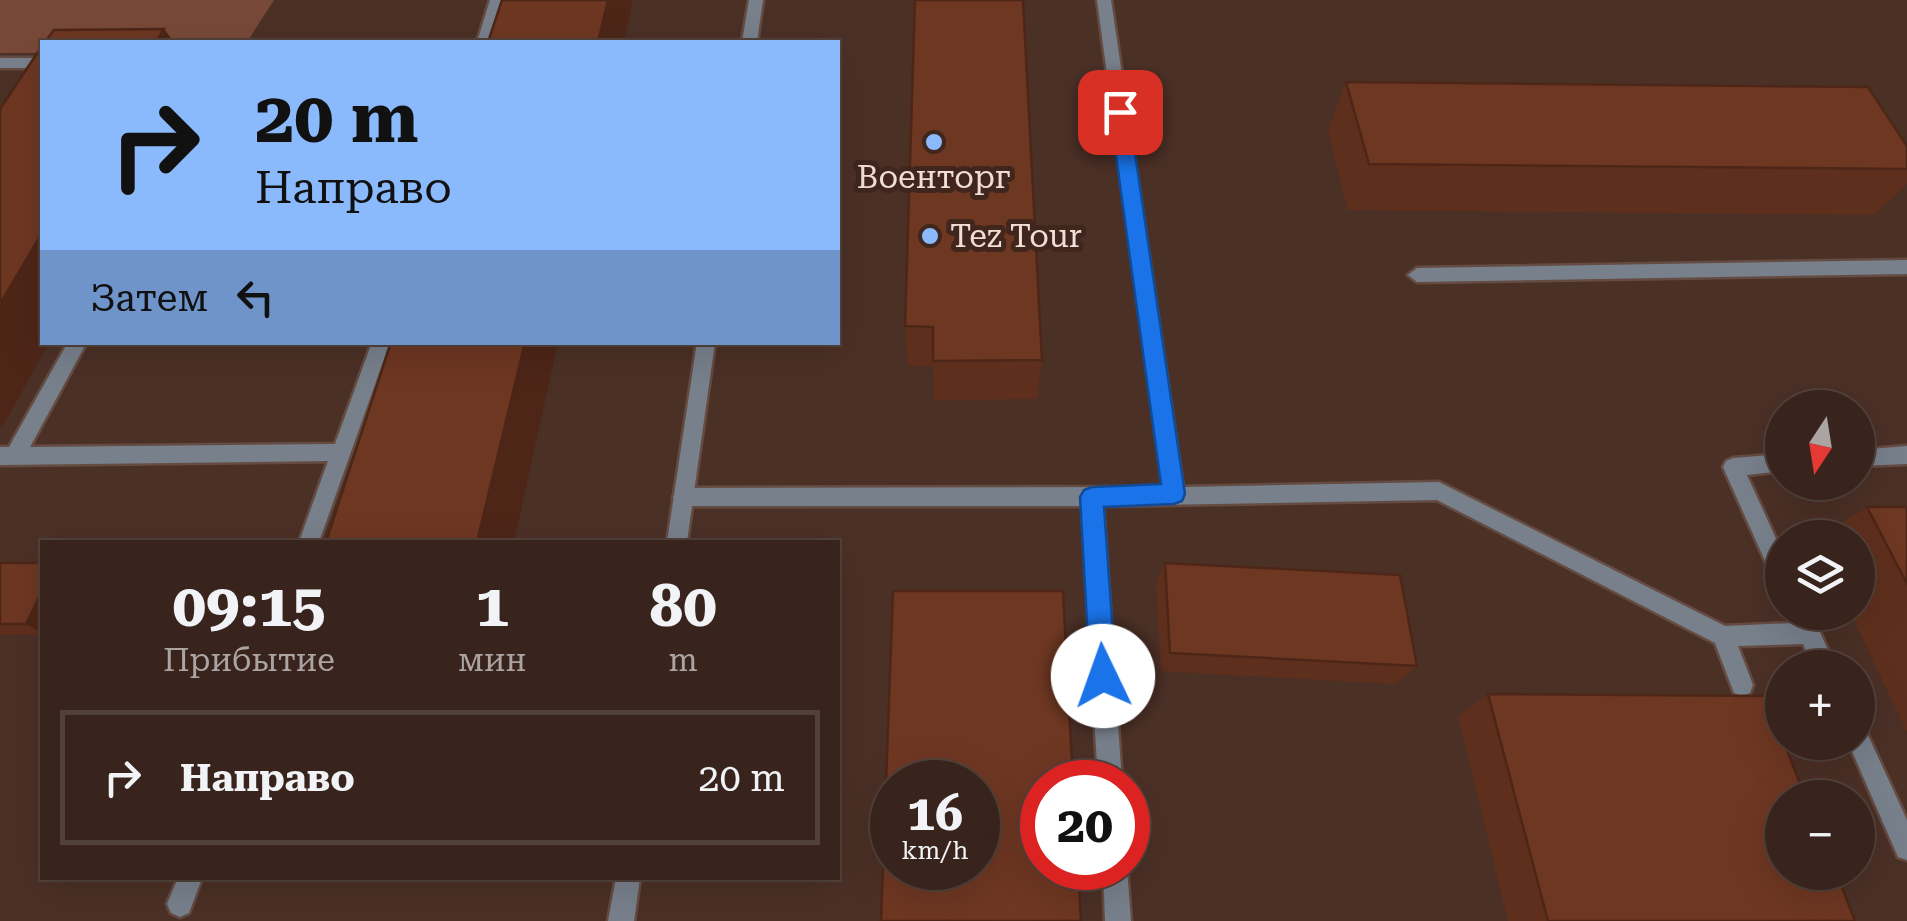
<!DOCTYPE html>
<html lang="ru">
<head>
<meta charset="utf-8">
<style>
	body { margin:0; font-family:"Roboto Serif",serif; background:#433029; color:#f1f3f6; height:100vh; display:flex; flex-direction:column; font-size:38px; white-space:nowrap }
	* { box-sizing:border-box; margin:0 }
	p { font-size:32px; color:#aba4a3 }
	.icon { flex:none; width:55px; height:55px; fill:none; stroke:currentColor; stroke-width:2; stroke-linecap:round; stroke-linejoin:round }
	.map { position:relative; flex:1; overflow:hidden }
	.side { position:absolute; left:40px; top:540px; width:800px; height:340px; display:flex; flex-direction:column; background:#38241c; border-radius:0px; box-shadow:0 10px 40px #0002,0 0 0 2px #52413b }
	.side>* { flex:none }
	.hud { position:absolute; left:40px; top:40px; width:800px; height:305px; border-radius:0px; box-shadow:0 10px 40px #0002,0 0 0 2px #52413b; background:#8abafc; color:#111; overflow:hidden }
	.needle { width:65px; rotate:192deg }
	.tools { position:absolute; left:1765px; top:390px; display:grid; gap:20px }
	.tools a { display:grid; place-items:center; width:110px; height:110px; border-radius:50%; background:#38241c; box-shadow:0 10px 40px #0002,0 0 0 2px #52413b; font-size:50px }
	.speed { position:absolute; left:870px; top:760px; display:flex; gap:20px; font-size:50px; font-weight:700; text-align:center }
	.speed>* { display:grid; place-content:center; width:130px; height:130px; border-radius:50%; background:#38241c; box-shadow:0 10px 40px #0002,0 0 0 2px #52413b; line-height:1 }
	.speed small { font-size:25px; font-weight:400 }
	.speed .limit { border:15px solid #d22; background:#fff; color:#111 }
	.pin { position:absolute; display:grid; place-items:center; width:85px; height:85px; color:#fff; margin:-42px; border-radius:20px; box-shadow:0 5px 15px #0006 }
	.me { position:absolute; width:110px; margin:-55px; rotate:357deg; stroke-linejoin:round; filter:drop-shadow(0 0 8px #0008) }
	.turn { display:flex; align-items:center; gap:35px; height:210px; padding:0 50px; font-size:45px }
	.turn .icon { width:130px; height:130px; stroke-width:2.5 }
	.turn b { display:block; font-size:70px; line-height:85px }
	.then { display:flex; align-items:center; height:95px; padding:0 50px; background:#0003; gap:20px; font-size:38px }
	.eta { display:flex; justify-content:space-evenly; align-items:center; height:170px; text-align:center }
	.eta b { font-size:60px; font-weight:700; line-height:70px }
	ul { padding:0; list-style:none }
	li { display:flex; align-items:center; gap:30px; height:135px; margin:0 20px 15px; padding:0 30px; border:5px solid #52413b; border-radius:0px }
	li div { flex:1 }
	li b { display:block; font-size:38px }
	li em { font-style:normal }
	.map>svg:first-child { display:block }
	.green { fill:#784938 }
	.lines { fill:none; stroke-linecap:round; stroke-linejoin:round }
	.service-casing { stroke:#654c42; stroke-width:5 }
	.minor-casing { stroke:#654c42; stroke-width:5 }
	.service { fill:#78808c; fill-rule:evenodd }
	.minor { fill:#78808c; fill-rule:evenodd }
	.wall { fill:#5f2f1d }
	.shaded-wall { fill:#4d2618 }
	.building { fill:#6e3722; stroke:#4d2618; stroke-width:2.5; fill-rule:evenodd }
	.route { fill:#1a73e8; stroke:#114b97; stroke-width:2.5 }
	.poi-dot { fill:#8abafc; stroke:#40261c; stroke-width:4 }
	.labels { text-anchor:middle; stroke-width:10; stroke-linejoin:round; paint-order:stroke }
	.poi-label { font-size:32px; fill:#f0ded7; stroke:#40261c }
</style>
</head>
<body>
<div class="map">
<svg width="1907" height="921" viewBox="0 0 1907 921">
	<rect width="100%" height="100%" fill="#4b3026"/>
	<!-- green -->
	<path class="green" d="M0,0h274l-27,42h-205v11h-42z"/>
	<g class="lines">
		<defs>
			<path id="service" d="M490,0h14l-13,42h-14z
				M1097,0h14l72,487 256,-5 286,144 69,-3 -5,-11h22l25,56h-22l-11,-24 -65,2 15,39 -3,8 -8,3 -8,-3 -19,-50 -278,-143 -334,6 19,276h-24l-16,-276h-399l-7,-3 -3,-6 3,-6 7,-3 480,-1z
				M0,58h42v10h-42z
				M1907,260v14l-490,8 -9,-7 9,-7z
				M68,342h19l-57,105 305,-3 37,-102h18l-71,200h-20l29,-81 -328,4v-18h9z
				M1907,446v18l-49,2v-16z
				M1782,454v17l-35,4 35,77v32l-8,-3 -51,-114 3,-6 7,-3z
				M1858,727l8,4 41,89v40l-9,-3 -50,-115h10z
				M1103,868h24l4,53h-26z
				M178,878h24l-13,35 -9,4 -9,-4 -4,-9z"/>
			<path id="minor" d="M749,0h14l-6,42h-15z
				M697,342h18l-28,200h-20z
				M616,878h24l-6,43h-26z"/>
		</defs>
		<!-- service casing -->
		<use href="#service" class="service-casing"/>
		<!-- minor casing -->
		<use href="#minor" class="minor-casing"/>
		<!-- service -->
		<use href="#service" class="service"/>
		<!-- minor -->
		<use href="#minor" class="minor"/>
	</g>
	<!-- wall -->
	<path class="wall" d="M915,0l127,360 -5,39 -103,1 -1,-34h-25l-3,-40z
		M1346,82l561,64v38l-33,31 -526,-5 -20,-80z
		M1867,507h40v225l-57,-120h8v-74h-39z
		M0,563h42v72h-42z
		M1165,563l252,103 -21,18 -235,-13 -5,-86z
		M1488,694l367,227h-347l-50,-205z"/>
	<!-- shaded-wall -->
	<path class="shaded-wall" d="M608,0h25l-9,42h-26z
		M164,29l10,13h-18z
		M42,233v109h7l-47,86 -2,-2v-122z
		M525,342h33l-44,200h-37z
		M42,591v42l-16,-9z"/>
	<!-- building -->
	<path class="building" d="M502,0h106l-10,42h-110z
		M915,0h108l19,360 -109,1v-34l-28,-1z
		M164,29l-8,13h-111l9,-12z
		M42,46v187l-42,71v-195z
		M1346,82l522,5 39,59v23l-538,-5z
		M391,342h134l-48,200h-151z
		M1867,507h40v77z
		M0,563h42v28l-16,33h-26z
		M1165,563l235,12 17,91 -247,-13z
		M893,591h170l10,191h-31v86h36l3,53h-200zM892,782h86v86h-86z
		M1488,694l277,2 41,102h-24v74h54l19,49h-307z"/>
	<!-- route -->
	<path class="route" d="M1120,106l9,6 56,382 -3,7 -8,3 -70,3 12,169 -4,8 -9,4 -9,-4 -4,-8 -10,-179 4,-7 8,-3 69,-3 -51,-372z"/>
	<!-- markers -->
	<g class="poi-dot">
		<circle cx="934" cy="142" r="10"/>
		<circle cx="930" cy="236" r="10"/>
	</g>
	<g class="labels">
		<!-- poi labels -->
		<g class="poi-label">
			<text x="934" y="188">Военторг</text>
			<text x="950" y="247" text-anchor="start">Tez Tour</text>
		</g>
	</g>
</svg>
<div class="tools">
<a><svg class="needle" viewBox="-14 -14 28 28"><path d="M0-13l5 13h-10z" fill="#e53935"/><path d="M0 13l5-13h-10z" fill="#aba4a3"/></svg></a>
<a><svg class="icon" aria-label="layers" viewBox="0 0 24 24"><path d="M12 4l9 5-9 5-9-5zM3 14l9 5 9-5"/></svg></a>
<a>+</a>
<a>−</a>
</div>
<div class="speed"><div>16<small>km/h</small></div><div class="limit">20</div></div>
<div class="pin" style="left:1120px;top:112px;background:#d93025"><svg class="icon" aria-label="arrive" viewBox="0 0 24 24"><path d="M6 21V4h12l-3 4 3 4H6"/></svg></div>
<svg class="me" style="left:1103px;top:676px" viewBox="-20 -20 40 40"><circle r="19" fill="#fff"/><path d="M0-13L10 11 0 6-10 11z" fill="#1a73e8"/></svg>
<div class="hud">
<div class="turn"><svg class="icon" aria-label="right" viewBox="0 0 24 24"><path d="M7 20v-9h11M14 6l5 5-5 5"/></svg><div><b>20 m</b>Направо</div></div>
<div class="then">Затем<svg class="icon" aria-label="left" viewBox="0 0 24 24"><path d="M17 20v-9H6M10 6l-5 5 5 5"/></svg></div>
</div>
<section class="side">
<div class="eta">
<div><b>09:15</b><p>Прибытие</p></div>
<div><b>1</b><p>мин</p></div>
<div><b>80</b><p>m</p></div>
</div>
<ul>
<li><svg class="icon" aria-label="right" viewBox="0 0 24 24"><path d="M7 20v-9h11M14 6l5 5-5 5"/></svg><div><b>Направо</b></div><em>20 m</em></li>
</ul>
</section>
</div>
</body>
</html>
